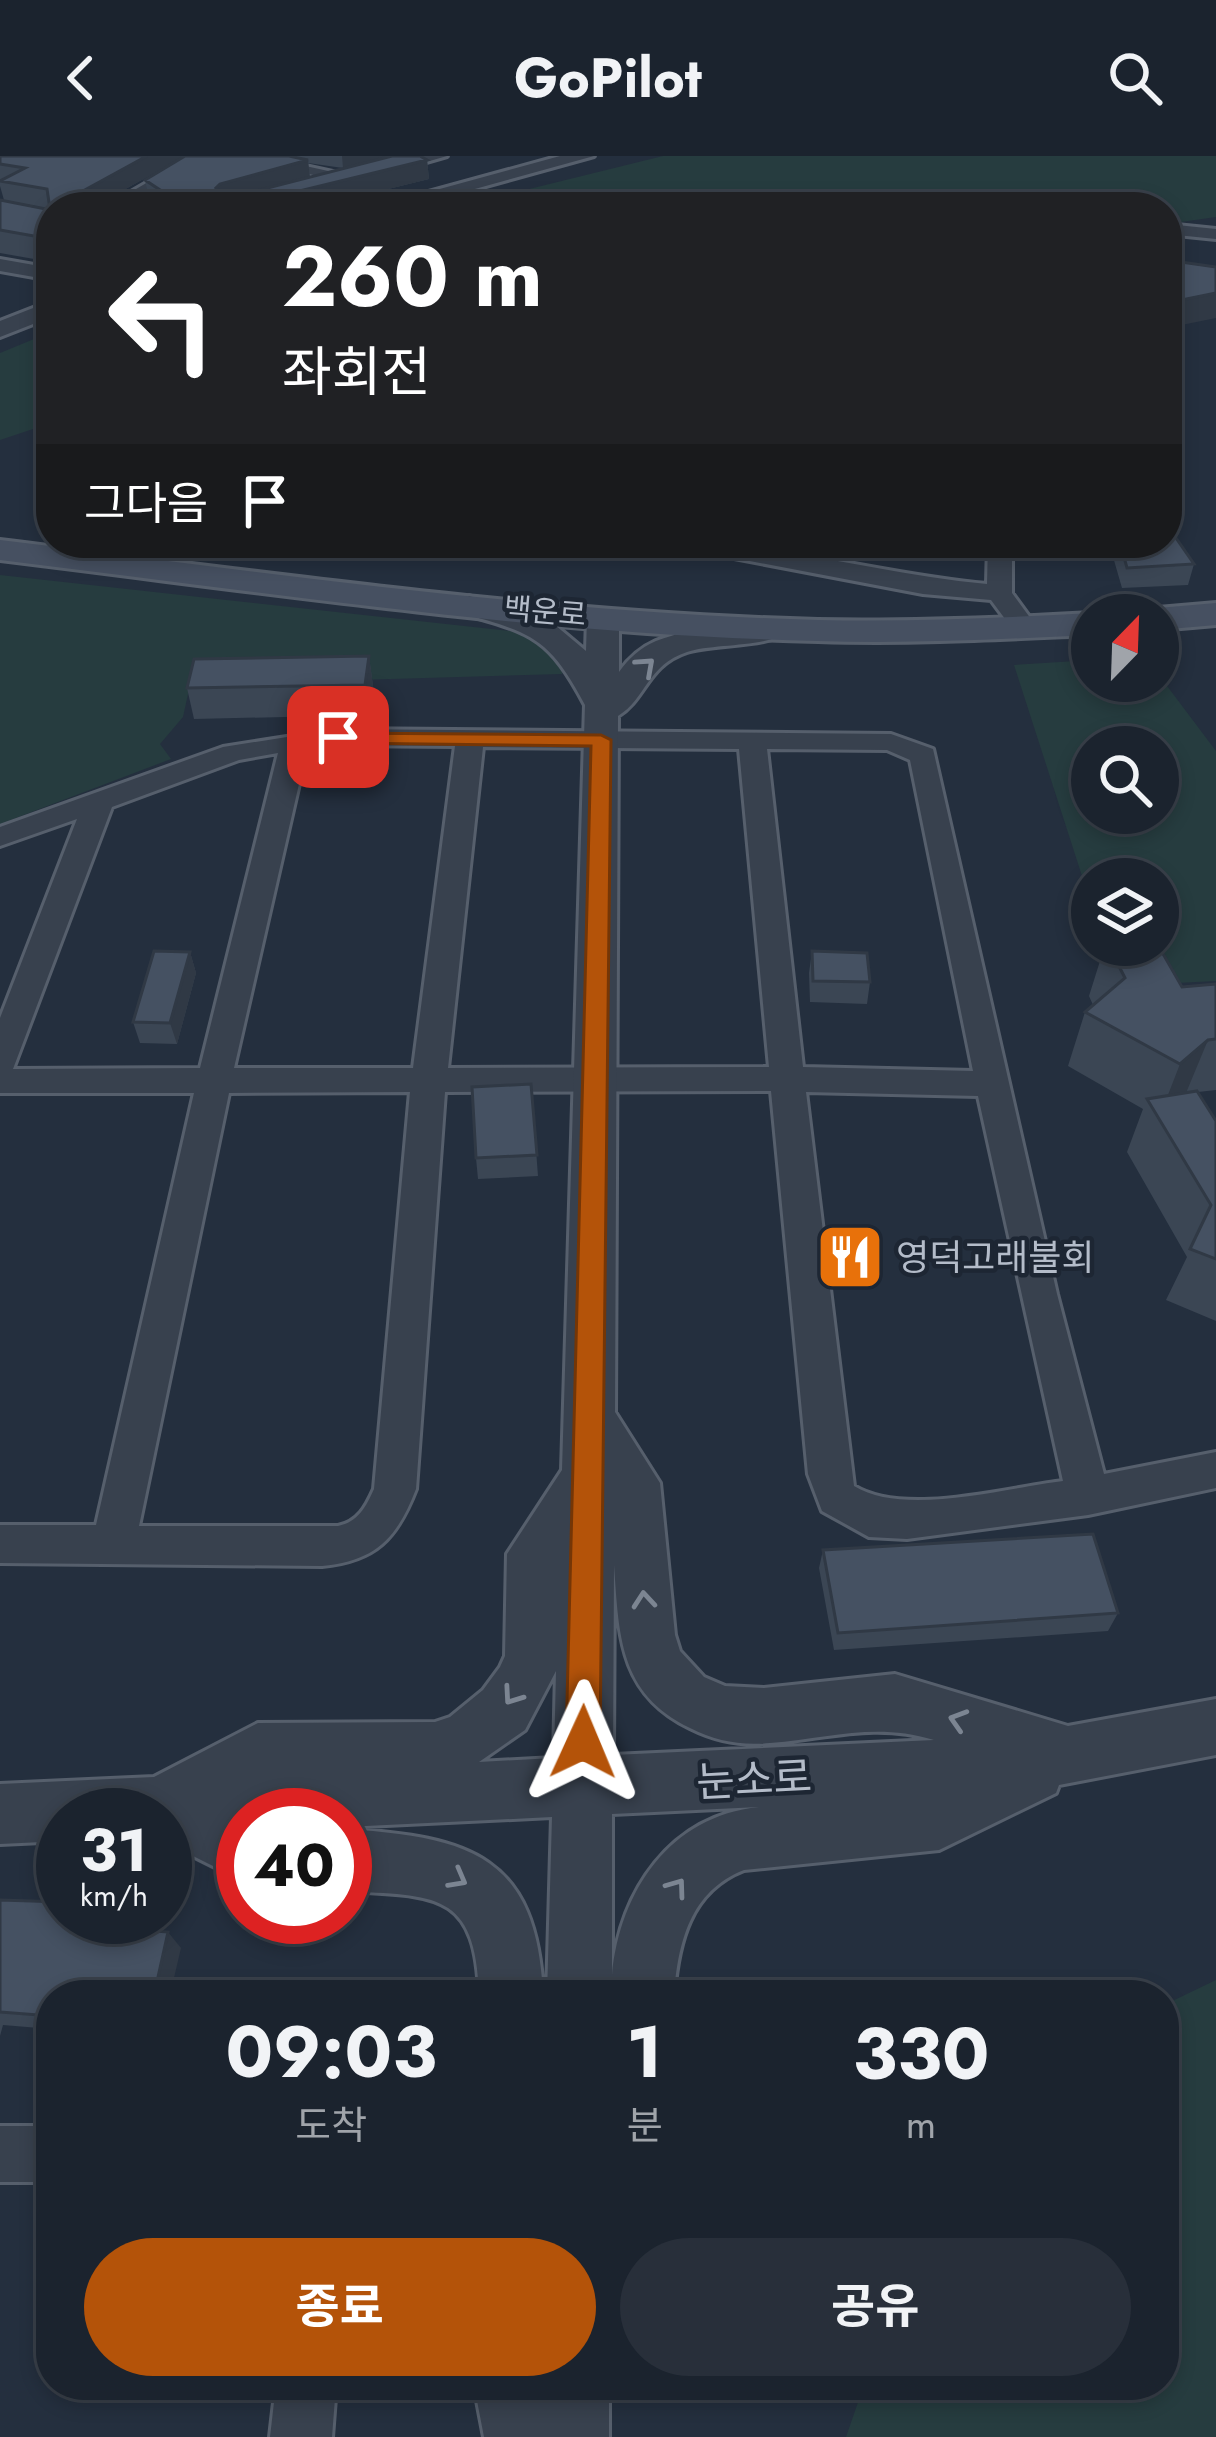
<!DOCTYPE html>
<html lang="ko">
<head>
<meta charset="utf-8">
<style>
	body { margin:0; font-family:Jost,"Noto Sans KR",sans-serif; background:#282f3a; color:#f1f3f6; height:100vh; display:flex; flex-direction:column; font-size:45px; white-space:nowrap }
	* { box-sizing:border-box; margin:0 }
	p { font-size:39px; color:#a0a4aa }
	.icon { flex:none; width:66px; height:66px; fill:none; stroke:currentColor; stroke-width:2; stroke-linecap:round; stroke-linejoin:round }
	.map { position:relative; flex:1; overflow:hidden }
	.side { position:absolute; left:36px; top:1824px; width:1143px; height:420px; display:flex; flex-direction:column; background:#1b232e; border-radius:48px; box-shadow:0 6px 18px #0003,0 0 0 3px #39404a }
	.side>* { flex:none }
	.top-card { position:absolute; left:36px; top:36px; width:1146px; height:366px; border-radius:48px; box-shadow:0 6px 18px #0003,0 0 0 3px #39404a; background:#202124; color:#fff; overflow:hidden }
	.needle { width:78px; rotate:23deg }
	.controls { position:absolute; left:1071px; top:438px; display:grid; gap:24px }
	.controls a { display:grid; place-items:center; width:108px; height:108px; border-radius:50%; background:#1b232e; box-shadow:0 6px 18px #0003,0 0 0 3px #39404a; font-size:60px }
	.speed { position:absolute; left:36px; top:1632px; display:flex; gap:24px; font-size:60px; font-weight:700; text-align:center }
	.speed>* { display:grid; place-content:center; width:156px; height:156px; border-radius:50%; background:#1b232e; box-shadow:0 6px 18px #0003,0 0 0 3px #39404a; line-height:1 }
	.speed small { font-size:30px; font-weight:400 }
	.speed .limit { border:18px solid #d22; background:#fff; color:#111 }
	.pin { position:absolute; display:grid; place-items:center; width:102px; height:102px; color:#fff; margin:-51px; border-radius:24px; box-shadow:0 6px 18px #0006 }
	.me { position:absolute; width:132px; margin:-66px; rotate:1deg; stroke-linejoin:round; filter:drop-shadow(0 0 9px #0008) }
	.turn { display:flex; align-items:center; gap:42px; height:252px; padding:0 48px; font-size:54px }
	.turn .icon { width:156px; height:156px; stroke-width:2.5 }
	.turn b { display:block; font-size:84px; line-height:102px }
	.then { display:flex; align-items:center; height:114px; padding:0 48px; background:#0003; gap:24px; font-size:45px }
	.eta { display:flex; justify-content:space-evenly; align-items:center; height:204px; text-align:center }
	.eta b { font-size:72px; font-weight:700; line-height:84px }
	.button { display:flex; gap:24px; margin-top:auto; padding:24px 48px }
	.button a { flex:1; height:138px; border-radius:72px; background:#b45309; color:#fff; font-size:48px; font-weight:700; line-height:138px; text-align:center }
	.button a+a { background:#282f3a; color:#f1f3f6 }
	header { display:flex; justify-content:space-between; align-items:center; height:156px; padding:0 48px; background:#1b232e; font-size:54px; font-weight:700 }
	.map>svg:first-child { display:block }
	.green { fill:#263c3f; fill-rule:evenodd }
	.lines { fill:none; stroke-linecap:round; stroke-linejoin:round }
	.minor-casing { stroke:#565f6c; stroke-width:6 }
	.tertiary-casing { stroke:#565f6c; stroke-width:6 }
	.secondary-casing { stroke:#565f6c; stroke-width:6 }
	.minor { fill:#38414e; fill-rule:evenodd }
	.tertiary { fill:#38414e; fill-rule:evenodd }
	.secondary { fill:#465061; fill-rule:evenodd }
	.wall { fill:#3b4654; fill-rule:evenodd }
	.shaded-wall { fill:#303945 }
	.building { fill:#455162; stroke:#303945; stroke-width:3 }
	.oneway { stroke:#7c8592 }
	.route { fill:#b45309; stroke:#753606; stroke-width:3 }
	.labels { text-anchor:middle; stroke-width:9; stroke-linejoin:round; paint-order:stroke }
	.far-street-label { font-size:30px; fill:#b4bcc9; stroke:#1d2633 }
	.poi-label { font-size:36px; fill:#b4bcc9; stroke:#1d2633; text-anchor:start }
	.near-street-label { font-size:42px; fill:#b4bcc9; stroke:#1d2633 }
</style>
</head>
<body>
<header><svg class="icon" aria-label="back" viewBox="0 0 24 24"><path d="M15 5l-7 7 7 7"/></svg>GoPilot<svg class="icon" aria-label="search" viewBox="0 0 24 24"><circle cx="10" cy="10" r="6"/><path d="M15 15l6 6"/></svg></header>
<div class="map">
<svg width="1216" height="2281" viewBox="0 0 1216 2281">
	<rect width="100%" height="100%" fill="#242f3e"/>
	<!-- green -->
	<path class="green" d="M663,0h553v61l-49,7v-17h-276l-119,-14 -33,14h-283z
		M51,176v91l-51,17v-87z
		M0,419l537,59 25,26v14l-372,11 -7,32 -23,27 11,15 -171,65z
		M1092,504v21h66v-7l58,77v230l-98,5 -14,-41h54v-66h-66v28l-78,-242zM1092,591h66v66h-66z
		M1216,1824v457h-370l18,-52h300v-380z"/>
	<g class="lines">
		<defs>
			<path id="minor" d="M193,0h20l-86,51h-22z
				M225,0h35l100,22 -9,5z
				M419,0h28l-73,21 -8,-5z
				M1167,68l49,5v10l-49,-5z
				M0,103l51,9v12l-51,-9z
				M680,387c103,0 204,32 307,41l1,-41h24v50l27,37 -4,5h-18l-26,-35 -68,-6 -231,-44z
				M338,573l553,5 42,15 124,545 47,180 112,-22v36l-128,27 -181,24 -38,-2 -47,-26 -14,-37 -37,-383 -326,1 -29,397c-19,49 -40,72 -94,77l-322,-3v-38h96l98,-432h-194v-75l77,-199 -77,27v-19l223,-80zM338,589l117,1 -42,322h-179l73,-319zM483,591l256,2 30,318 -321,1zM767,593l120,1 23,10 63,311 -170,-4zM278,597l-78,315 -187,1 99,-262 127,-47zM410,936l-36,397c-8,18 -16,33 -36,37h-199l90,-433zM806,936l172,4 85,385c-58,7 -159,36 -209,5z
				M0,1970h51v56h-51z
				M276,2229h60l-4,52h-62z"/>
			<path id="tertiary" d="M560,0h34l-184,51h-36z
				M51,145v16l-51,20v-16z
				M469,440l80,24 37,31 1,-33 5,-7h22l5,7v54c10,-14 21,-24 37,-31 25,-10 115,-31 132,-11 -16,18 -75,13 -101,22 -40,13 -41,47 -69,64l-3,696 45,71 15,152 5,16 24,26 21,9 39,2 131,-14 173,52 148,-27v56l-157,30 -3,8 -117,57 -195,20c-54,21 -66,73 -70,125h-127l5,-178 -207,10v-12h-102v66l-78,-39v-27h-102v26l-63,3v-60l154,-7 104,-54 177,-1 15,-5 33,-27 17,-23 5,-11 2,-102 55,-84 23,-765c-37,-70 -54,-72 -127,-93l-5,-7zM614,1409c5,70 5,129 76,163 26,13 51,18 80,15 60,-5 106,-21 164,-3l-321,15zM556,1515l-2,87 -75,4 46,-32zM759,1651c-89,9 -139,84 -147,168v-161z
				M345,1673c125,8 192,27 198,166h-64c-3,-104 -44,-99 -134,-104z
				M474,2229h135v52h-125z"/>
			<path id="secondary" d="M0,384c272,33 544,73 818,80 92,2 183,-2 274,-7l7,2h-7v20c-91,4 -182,9 -274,6 -274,-6 -546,-48 -818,-81z
				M1216,447v22l-58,5v-15h-15l15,-7z"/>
		</defs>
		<!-- minor casing -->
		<use href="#minor" class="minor-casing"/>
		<!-- tertiary casing -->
		<use href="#tertiary" class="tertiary-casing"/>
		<!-- secondary casing -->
		<use href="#secondary" class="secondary-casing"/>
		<!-- minor -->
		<use href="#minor" class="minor"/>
		<!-- tertiary -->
		<use href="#tertiary" class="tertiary"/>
		<!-- secondary -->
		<use href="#secondary" class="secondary"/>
	</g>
	<!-- wall -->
	<path class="wall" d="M0,0h185l-92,51h-42v55l-51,-9v-53l51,9 -47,-9 -4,-14z
		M185,0h235l7,4 2,19 -114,28h-155l-11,-8 -4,-19zM308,7l35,5 -33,9z
		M916,387h44l-10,15 -35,-8z
		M1109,387h58l27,21 -6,21 -66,3z
		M369,500l4,30 -4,29 -175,4 -7,-31z
		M1105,789h53l24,42 34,-3v106l-18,2 18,29v200l-50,-21 21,-43 -60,-105 16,-43 -75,-43 17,-54 8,-7 -4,-9z
		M812,795l58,31 -3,22 -57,-2 -1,-29z
		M190,796l6,21 -19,71 -37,-1 -7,-21z
		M531,928l7,92 -60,3 -2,-21z
		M823,1394l295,63 -10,18 -274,19 -15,-82z
		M0,1744l63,17h20l2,2 -2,7 98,22 -130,47v34l-48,-4 -3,11z"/>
	<!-- shaded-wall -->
	<path class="shaded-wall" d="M147,0h38l-92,51h-40z
		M342,0h51l-50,12z
		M308,4l2,19 -87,24 -7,-15 4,-4z
		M427,4l2,19 -114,28h-81z
		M51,80v26l-6,-24z
		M1216,137v25l-49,10v-25z
		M953,387h7l-10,15z
		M369,500l4,30 -4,29 -4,-30z
		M190,796l6,21 -19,71 -7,-21z
		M1208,884l-22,53 -27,25 21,-54z
		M66,1761h17l2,2 -5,22 -15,-17z
		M168,1776l13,16 -11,47h-16z"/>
	<!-- building -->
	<path class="building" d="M0,0h147l-97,53 -3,-20 -47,-8 25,-13 -25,-4z
		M185,0h104l19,4 -88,24 -4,4 5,4h31l140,-36h28l7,4 -193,47h-9l-7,-4 -32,4 -41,-27z
		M0,44l51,10v26l-6,2 -45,-8z
		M1167,104l49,7v26l-49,10z
		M1167,369l27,39 -67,4 -7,-25h47z
		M369,500l-4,29 -178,3 7,-29z
		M1108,789h50l24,42 34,-3v55l-8,1 -28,24 -95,-52 40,-34z
		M154,795l36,1 -20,71 -37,-1z
		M812,795l55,2 3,29 -57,-1z
		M531,928l6,71 -61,3 -4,-71z
		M1197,935l19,30v138l-26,-10 21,-44 -64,-106z
		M1093,1378l25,79 -280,20 -15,-83z
		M0,1744l63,2v15h3l-1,7 103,8 -14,63h-103v21l-51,-4z"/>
	<!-- one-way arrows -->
	<defs><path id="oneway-chevron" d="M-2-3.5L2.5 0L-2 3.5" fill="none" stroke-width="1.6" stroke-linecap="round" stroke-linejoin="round" transform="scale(3)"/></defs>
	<g class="oneway">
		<use href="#oneway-chevron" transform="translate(646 510) rotate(-42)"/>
		<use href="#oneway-chevron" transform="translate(644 1444) rotate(-95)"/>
		<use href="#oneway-chevron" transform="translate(512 1540) rotate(125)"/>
		<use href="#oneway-chevron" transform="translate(958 1564) rotate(-163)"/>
		<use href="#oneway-chevron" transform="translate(458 1723) rotate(29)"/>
		<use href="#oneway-chevron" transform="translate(677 1731) rotate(-54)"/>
	</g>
	<!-- route -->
	<path class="route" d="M331,577l270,2 10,5 -11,1002 -5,12 -12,5 -12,-5 -5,-12 25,-996 -253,-3 -9,-6z"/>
	<!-- icons -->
	<defs>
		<symbol id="restaurant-square" viewBox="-11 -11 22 22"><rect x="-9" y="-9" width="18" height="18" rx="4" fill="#e8710a" stroke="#1d2633"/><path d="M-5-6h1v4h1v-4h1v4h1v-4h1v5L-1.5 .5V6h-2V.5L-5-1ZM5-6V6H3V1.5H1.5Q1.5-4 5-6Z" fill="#fff"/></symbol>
	</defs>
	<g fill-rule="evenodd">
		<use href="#restaurant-square" x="812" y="1063" width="76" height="76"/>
	</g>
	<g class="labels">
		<!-- far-street labels -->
		<g class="far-street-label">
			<text transform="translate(545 456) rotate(5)" y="10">백운로</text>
		</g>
		<!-- poi labels -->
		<g class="poi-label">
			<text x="896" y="1114">영덕고래불회</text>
		</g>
		<!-- near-street labels -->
		<g class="near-street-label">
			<text transform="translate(754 1623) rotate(-3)" y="15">눈소로</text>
		</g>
	</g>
</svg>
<div class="controls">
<a><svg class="needle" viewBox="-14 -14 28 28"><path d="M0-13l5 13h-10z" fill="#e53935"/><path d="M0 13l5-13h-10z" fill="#a0a4aa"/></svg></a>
<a><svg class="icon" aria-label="search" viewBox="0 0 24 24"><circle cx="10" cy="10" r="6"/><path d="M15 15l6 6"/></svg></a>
<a><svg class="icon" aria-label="layers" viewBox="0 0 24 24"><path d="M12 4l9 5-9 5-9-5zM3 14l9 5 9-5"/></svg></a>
</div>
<div class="speed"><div>31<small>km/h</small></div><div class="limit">40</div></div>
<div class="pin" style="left:338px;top:581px;background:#d93025"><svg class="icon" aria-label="arrive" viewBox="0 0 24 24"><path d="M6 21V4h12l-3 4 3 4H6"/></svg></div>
<svg class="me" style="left:583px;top:1586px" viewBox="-20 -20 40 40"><path d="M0-17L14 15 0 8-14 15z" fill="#b45309" stroke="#fff" stroke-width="4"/></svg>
<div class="top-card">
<div class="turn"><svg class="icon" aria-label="left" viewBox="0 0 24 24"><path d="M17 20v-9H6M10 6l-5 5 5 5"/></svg><div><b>260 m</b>좌회전</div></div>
<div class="then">그다음<svg class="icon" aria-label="arrive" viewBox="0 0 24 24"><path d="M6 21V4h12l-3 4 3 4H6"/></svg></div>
</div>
<section class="side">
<div class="eta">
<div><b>09:03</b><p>도착</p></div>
<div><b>1</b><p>분</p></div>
<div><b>330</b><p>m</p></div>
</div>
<div class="button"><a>종료</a><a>공유</a></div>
</section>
</div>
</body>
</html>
